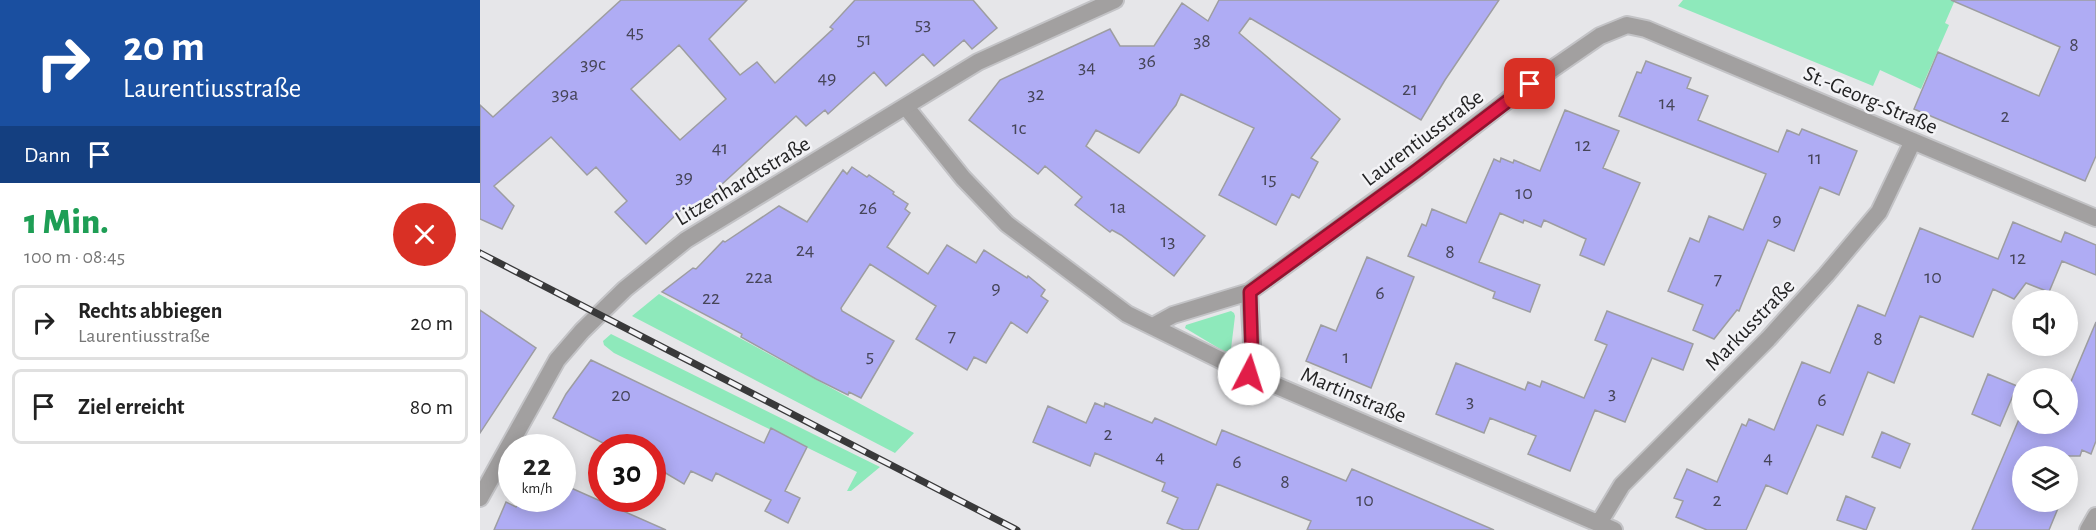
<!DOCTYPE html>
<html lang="de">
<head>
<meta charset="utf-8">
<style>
	body { margin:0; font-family:"Alegreya Sans",sans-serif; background:#f2f2f2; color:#222; height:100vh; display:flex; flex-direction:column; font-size:22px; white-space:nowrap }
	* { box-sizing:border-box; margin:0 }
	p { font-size:20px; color:#767676 }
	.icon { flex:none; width:33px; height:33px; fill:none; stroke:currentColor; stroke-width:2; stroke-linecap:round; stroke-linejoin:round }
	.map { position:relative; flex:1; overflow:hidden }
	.details { display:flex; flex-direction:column; background:#fff; width:480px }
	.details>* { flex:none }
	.top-card { background:#1a4fa0; color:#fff; overflow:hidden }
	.tools { position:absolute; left:1532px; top:290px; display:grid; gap:12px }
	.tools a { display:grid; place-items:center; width:66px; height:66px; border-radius:50%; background:#fff; box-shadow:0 3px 15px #0003; font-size:30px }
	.speed { position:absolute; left:18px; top:434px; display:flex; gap:12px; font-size:30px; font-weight:700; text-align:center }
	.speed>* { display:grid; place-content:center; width:78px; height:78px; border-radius:50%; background:#fff; box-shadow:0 3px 15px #0003; line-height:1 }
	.speed small { font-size:15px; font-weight:400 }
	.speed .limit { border:9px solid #d22; background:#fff; color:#111 }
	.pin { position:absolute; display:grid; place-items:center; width:51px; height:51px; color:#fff; margin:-26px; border-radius:12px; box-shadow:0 3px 9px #0006 }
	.me { position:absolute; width:66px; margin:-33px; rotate:5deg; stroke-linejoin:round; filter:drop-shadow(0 0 4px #0008) }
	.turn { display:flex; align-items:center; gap:21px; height:126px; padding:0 24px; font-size:27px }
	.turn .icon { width:78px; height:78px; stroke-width:2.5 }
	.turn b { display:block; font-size:42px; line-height:51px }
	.then { display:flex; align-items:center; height:57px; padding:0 24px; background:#0003; gap:12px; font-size:22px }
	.round { display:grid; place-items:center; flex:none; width:63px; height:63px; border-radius:32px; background:#f2f2f2 }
	.head { display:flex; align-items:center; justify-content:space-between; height:102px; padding:0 24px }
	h1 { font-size:36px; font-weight:800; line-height:45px; color:#1e9e55 }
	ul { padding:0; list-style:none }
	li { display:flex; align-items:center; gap:18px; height:75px; margin:0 12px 9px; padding:0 12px; border:3px solid #e0e0e0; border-radius:9px }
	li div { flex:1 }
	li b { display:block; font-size:22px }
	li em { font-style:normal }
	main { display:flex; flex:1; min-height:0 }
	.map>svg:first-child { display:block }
	.green { fill:#8ee9bb }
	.building { fill:#afacf4; stroke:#9d9da1; stroke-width:1.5; fill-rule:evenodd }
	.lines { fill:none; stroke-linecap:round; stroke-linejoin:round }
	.minor-casing { stroke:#c3c3c6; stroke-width:20 }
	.tertiary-casing { stroke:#c3c3c6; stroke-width:20 }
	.minor { stroke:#a2a0a0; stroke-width:16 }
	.tertiary { stroke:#a2a0a0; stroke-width:16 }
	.rail-casing { stroke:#39393a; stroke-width:7 }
	.rail { stroke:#f3f3f6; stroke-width:4.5; stroke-dasharray:14; stroke-linecap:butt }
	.route-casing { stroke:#92132f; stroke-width:15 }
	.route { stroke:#e11d48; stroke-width:10 }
	.labels { text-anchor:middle; stroke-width:5; stroke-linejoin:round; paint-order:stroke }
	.number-label { font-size:20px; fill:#464558 }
	.street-label { font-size:22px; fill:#232324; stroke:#f3f3f6 }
</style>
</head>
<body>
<main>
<section class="details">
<div class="top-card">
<div class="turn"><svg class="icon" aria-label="right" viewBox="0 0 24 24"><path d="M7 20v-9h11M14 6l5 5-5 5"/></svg><div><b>20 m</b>Laurentiusstraße</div></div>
<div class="then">Dann<svg class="icon" aria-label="arrive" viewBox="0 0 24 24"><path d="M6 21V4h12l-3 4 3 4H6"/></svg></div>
</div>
<div class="head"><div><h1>1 Min.</h1><p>100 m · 08:45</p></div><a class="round" style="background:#d93025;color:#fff"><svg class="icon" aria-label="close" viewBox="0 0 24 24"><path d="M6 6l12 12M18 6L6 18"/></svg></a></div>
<ul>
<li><svg class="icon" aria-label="right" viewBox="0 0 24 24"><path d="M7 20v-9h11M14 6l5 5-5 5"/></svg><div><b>Rechts abbiegen</b><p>Laurentiusstraße</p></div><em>20 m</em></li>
<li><svg class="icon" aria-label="arrive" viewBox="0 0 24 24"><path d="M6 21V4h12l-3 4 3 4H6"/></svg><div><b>Ziel erreicht</b></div><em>80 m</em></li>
</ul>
</section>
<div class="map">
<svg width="1616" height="530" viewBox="0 0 1616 530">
	<rect width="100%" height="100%" fill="#e6e6e9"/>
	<!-- green -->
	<path class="green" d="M1203,0h272l-10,23 4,2 -28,64 -41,-19 -7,16 -195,-80z
		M179,294l255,139 -19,20 -263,-137z
		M751,311l3,2 1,3 -4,33 -6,3 -40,-24 1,-3z
		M131,334l269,133 -29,24h-4l10,-19 -243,-119 -10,-8 -1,-4z"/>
	<!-- building -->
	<path class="building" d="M141,0h126l-38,39 31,36 17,-13 18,21 58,-54 -3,-2 25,-27h118l24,28 -25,21 -8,-9 -30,26 -11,-12 -37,32 -12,-14 -46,42 -3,-4 -19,16 -10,-10 -101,93 -2,-2 -6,6 -4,-5 -37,36 -31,-32 12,-11 -31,-34 -9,8 -36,-38 -57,49 20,20 -12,23 -22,-10v-114l13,12zM199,45l47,54 -46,41 -49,-51z
		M739,0h280l-54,80 -24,40 -171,-102 -11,15 101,86 -29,39 7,4 -19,36 -7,-4 -16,31 -57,-30 35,-67 -73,-34 -5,11 -37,48 -43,-23 -10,16 119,90 -31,40 -53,-41 -9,-5 -2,2 -35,-27 7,-8 -37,-31 -7,8 -69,-54 31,-40 110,-51 10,17h34l28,-43 26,18z
		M1471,0h145v156l-11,25 -171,-72 24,-57 101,44 21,-49z
		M1166,61l45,17 -4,10 21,8 -10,24 80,32 9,-22 12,5 3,-6 55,22 -18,44 -19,-8 -26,64 -26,-11 -29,71 -2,-1 -23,29 -21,-9 10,-25 -35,-14 22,-53 9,4 10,-26 34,14 23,-56 -147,-58 18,-44 4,1z
		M1085,110l54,21 -16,37 37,15 -36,82 -24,-10 6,-16 -42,-19 -3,7 -17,-7 -1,3 -23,-10 -21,49 61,23 -10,27 -37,-14 2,-6 -87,-36 14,-32 4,2 6,-17 34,14 28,-64 6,3 1,-4 12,5 1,-3 26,11z
		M372,167l15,10 2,-2 25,17 -1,2 15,10 -3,5 5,4 -23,34 41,27 19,-29 29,18 8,-13 43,28 1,-2 17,14 -4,6 7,5 -21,32 -16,-11 -25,41 -12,-6 -7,13 -51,-31 20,-33 -66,-42 -29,44 1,3 52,30 -33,57 -12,-6 -1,3 -32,-16 -75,-42 1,-3 -80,-42 31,-24 3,1 27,-28 2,1 54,-36 28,16 36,-52 4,4z
		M1533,222l48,20 4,-10 31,13v30l-34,-14 -13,31 -23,-9 -12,16 -21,-10 -20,48 -53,-21 -26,67 -26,-11 -25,63 -26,-10 -30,69 -21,-9 -20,45h-39l-31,-13 7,-16 -9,-3 13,-29 30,13 25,-58 4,2 3,-7 25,11 28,-68 28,11 28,-68 27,11 35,-88 78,31z
		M887,257l47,20 -43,111 -65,-27 15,-36 15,6z
		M0,310l56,38 -56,85z
		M1127,311l86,33 -10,26 -31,-12 -27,64 -30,-12 -25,61 -42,-17 8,-18 -46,-18 -6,15 -48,-19 20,-51 69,27 3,-8 12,5 2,-6 42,17 23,-53 -12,-5z
		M1616,322v119l-5,13 -9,-4 -2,6h-58v45h39l-12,29h-77l50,-118v11h45v-32z
		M111,360l173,83 7,-15 36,19 -22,44 15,7 -12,25 -23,-12 6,-11 -55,-27 -4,8 -21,-10 -7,13 -32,-19v-18h-41l-58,-29 13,-24z
		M1508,374l29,12 -17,40 -28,-12z
		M615,403l9,4 1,-4 47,20 3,-5 61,27 6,-15 124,51 6,-12 142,61h-187l4,-9 -94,-37 -19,46h-14l-17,-7 11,-25 -16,-7 3,-8 -70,-30 -5,13 -57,-24 15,-36 38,17z
		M1402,432l28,12 -10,24 -28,-11z
		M82,484l104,46h-172l12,-28 10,5 4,-9h42z
		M1366,496l29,12 -9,22 -29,-10z"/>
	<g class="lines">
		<defs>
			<path id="minor" d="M426,107l57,71 44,46 120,90 122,60 365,156
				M673,326l20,-11 76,-23 167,-121 97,-75 87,-60 27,-11 19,4 450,189
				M769,374l4,-12 -4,-70
				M1119,523l23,-38 146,-146 58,-64 53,-63 34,-71
				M1608,530l8,-14"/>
			<path id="tertiary" d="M0,498l77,-138 25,-29 43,-42 61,-49 292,-178 137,-62"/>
		</defs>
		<!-- minor casing -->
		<use href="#minor" class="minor-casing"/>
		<!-- tertiary casing -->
		<use href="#tertiary" class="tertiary-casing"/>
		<!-- minor -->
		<use href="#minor" class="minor"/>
		<!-- tertiary -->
		<use href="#tertiary" class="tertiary"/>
		<defs>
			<path id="rail" d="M0,253l537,277"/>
		</defs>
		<!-- rail casing -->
		<use href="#rail" class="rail-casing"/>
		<!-- rail -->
		<use href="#rail" class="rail"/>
	</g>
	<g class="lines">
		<defs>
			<path id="route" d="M769,374l3,-12 -2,-70 166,-121 114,-87"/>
		</defs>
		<!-- route casing -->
		<use href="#route" class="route-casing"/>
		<!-- route -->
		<use href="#route" class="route"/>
	</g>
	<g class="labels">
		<!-- number labels -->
		<g class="number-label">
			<text x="443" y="30">53</text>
			<text x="155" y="38">45</text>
			<text x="384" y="45">51</text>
			<text x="722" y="47">38</text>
			<text x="1594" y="51">8</text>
			<text x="667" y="67">36</text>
			<text x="113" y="70">39c</text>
			<text x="607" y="73">34</text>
			<text x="347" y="84">49</text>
			<text x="930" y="95">21</text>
			<text x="85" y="100">39a</text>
			<text x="556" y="100">32</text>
			<text x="1187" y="109">14</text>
			<text x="1525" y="122">2</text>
			<text x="539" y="134">1c</text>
			<text x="1103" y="151">12</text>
			<text x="240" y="154">41</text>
			<text x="1335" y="164">11</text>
			<text x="204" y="183">39</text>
			<text x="789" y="185">15</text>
			<text x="1044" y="199">10</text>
			<text x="638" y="213">1a</text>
			<text x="388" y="214">26</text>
			<text x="1297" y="226">9</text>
			<text x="688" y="247">13</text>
			<text x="325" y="256">24</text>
			<text x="970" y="258">8</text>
			<text x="1538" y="264">12</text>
			<text x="279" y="283">22a</text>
			<text x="1453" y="283">10</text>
			<text x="1238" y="285">7</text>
			<text x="516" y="294">9</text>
			<text x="900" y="299">6</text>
			<text x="231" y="304">22</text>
			<text x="472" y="342">7</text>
			<text x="1398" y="345">8</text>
			<text x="390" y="362">5</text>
			<text x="866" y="363">1</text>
			<text x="1132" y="399">3</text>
			<text x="141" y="401">20</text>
			<text x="1342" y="406">6</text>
			<text x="990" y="407">3</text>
			<text x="628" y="440">2</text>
			<text x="680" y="463">4</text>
			<text x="1288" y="464">4</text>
			<text x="757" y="468">6</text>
			<text x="805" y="488">8</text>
			<text x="885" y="506">10</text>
			<text x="1237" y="506">2</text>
		</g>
		<!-- street labels -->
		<g class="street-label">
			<text transform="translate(1391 99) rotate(23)" y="8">St.-Georg-Straße</text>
			<text transform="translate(942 137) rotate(-37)" y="8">Laurentiusstraße</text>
			<text transform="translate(262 180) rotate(-31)" y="8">Litzenhardtstraße</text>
			<text transform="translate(1269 324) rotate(-46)" y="8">Markusstraße</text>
			<text transform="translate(874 394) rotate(23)" y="8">Martinstraße</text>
		</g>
	</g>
</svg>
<div class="tools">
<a><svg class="icon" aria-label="sound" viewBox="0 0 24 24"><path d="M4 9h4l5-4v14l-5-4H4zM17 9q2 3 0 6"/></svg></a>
<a><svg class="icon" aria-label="search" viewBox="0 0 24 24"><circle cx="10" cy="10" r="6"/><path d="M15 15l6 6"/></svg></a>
<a><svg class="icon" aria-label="layers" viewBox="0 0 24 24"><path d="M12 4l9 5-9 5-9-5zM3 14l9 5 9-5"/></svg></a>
</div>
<div class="speed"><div>22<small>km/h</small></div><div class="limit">30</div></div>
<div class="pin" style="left:1050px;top:84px;background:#d93025"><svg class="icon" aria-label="arrive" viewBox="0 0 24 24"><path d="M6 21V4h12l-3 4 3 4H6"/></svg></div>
<svg class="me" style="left:769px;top:374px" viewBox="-20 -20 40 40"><circle r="19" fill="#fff"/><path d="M0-13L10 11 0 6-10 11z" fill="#e11d48"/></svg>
</div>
</main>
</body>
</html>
